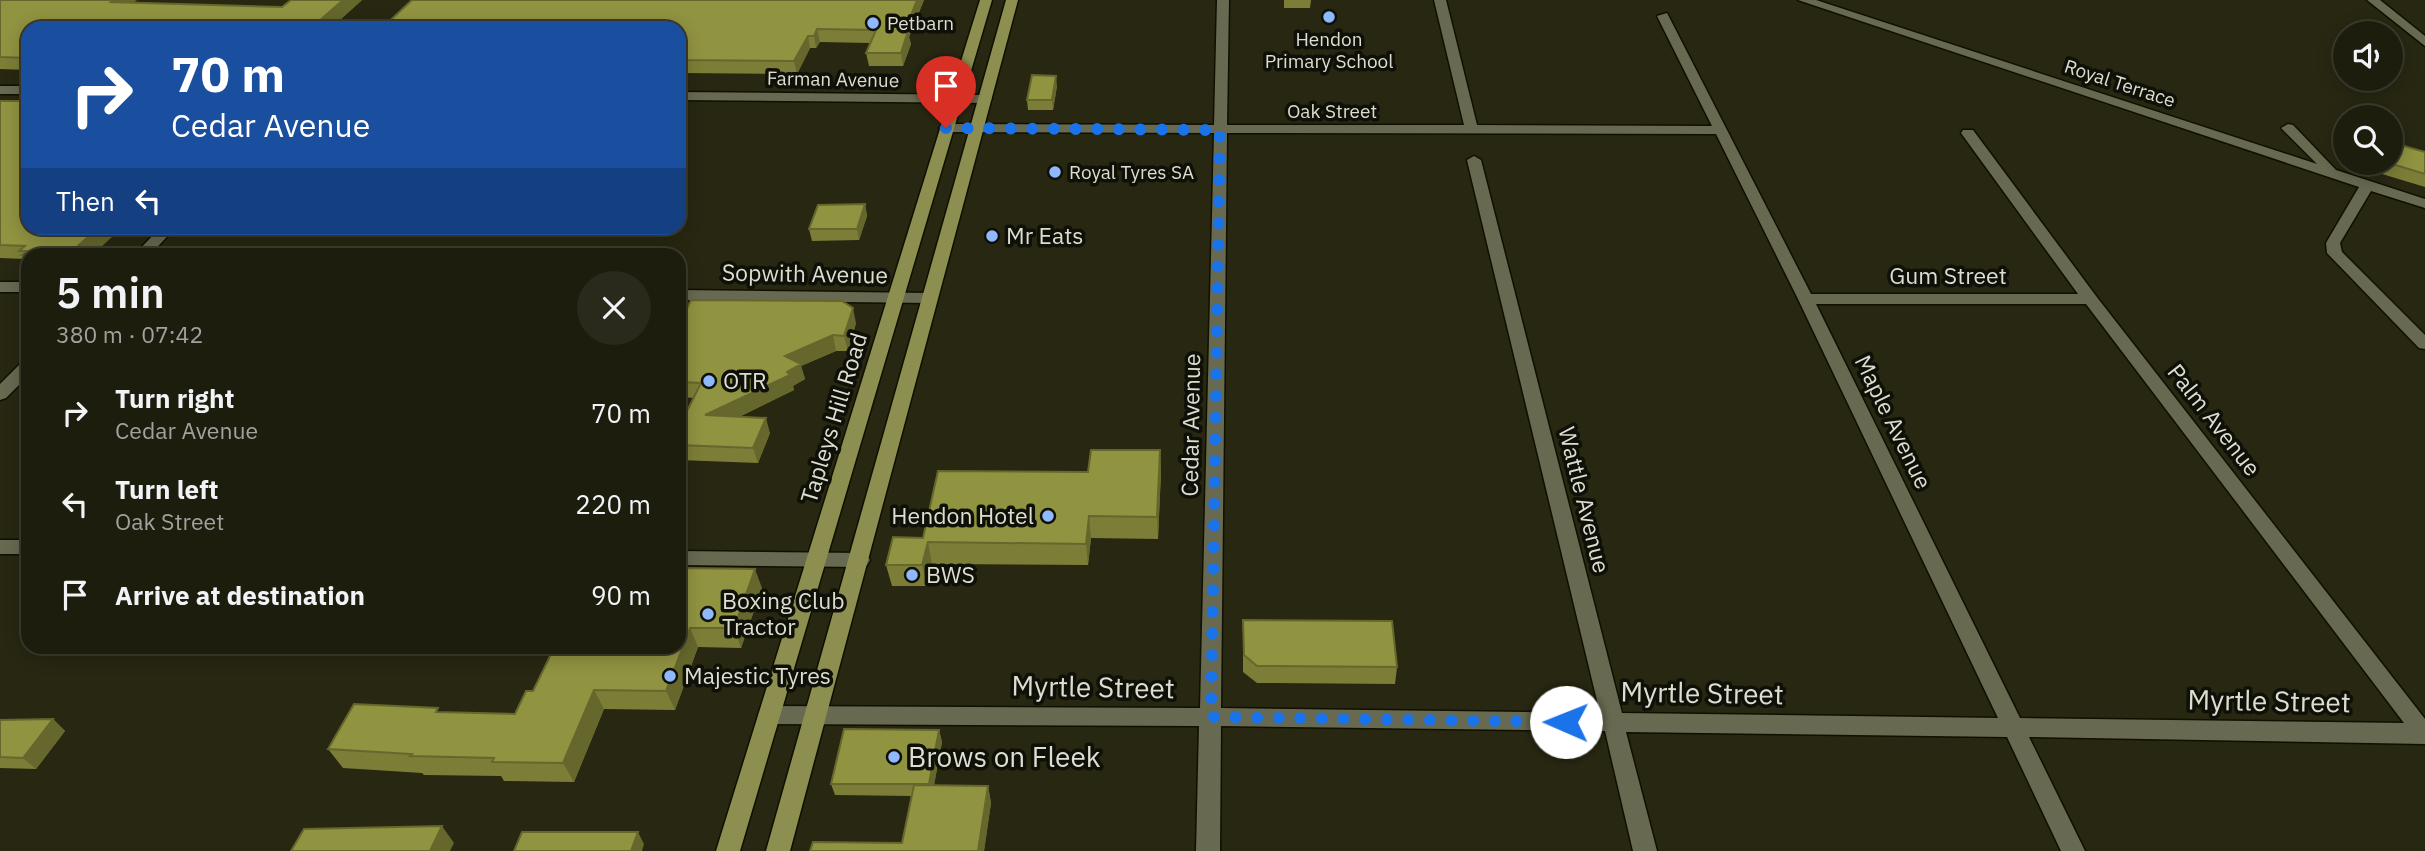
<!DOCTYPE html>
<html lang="en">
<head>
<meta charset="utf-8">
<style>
	body { margin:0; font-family:"IBM Plex Sans",sans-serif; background:#2a2a1c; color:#f1f3f6; height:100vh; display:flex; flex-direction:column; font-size:26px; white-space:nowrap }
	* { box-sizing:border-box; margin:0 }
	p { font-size:23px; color:#a0a29e }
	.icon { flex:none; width:38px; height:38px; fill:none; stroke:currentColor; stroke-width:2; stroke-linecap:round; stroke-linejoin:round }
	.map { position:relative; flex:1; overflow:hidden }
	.sheet { position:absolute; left:21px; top:248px; width:665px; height:406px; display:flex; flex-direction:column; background:#1d1d0e; border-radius:21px; box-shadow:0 4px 18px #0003,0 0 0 2px #3b3b2e }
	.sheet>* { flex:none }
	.top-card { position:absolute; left:21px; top:21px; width:665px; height:214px; border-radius:21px; box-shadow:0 4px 18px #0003,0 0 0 2px #3b3b2e; background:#1a4fa0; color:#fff; overflow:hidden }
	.controls { position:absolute; left:2333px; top:21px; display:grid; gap:14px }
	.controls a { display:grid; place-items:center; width:70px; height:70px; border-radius:50%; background:#1d1d0e; box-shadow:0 4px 18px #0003,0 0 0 2px #3b3b2e; font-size:35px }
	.pin { position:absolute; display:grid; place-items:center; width:60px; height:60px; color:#fff; margin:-72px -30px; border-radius:50% 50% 50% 0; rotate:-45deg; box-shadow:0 0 7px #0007 }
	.pin .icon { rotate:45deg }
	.me { position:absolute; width:77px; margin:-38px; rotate:271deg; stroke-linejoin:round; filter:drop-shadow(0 0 5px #0008) }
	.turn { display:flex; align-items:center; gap:24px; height:147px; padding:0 35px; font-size:32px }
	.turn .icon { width:91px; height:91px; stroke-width:2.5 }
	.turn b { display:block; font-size:49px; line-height:60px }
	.then { display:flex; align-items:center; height:66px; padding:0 35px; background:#0003; gap:14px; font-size:26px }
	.round { display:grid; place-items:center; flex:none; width:74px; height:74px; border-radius:37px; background:#2a2a1c }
	.head { display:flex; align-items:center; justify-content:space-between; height:119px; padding:0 35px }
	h1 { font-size:42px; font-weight:600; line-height:52px }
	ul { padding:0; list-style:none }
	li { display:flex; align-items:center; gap:21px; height:91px; padding:0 35px }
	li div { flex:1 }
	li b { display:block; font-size:26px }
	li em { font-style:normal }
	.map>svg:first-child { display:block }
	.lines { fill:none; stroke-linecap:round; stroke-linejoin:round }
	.minor-casing { stroke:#101000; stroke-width:3 }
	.primary-casing { stroke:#101000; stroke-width:3 }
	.minor { fill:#676951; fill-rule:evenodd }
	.primary { fill:#8d8f51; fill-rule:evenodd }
	.wall { fill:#7c7e37 }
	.shaded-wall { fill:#65672d }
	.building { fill:#909340; stroke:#65672d; stroke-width:2 }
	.route { stroke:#1a73e8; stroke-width:12; stroke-dasharray:0 21.6 }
	.poi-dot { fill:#90b8fd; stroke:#0f1007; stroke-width:2.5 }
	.labels { text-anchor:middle; stroke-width:7; stroke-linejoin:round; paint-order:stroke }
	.far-poi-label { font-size:19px; fill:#ddded1; stroke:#0f1007; text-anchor:start }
	.far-street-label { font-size:19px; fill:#ddded1; stroke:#0f1007 }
	.poi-label { font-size:23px; fill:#ddded1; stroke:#0f1007; text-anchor:start }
	.street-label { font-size:23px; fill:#ddded1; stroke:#0f1007 }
	.near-street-label { font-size:28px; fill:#ddded1; stroke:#0f1007 }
	.near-poi-label { font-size:28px; fill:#ddded1; stroke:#0f1007; text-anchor:start }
</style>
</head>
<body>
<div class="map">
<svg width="2425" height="851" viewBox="0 0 2425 851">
	<rect width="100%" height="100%" fill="#272712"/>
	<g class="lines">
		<defs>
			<path id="minor" d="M1217,0h12l-2,125h237l-30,-125h12l31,125 235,1 -55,-110 10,-3 144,281h267l-117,-161 2,-3h10l123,166 329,423v25l-396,-7 56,114h-24l-54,-114 -381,-5 31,119h-24l-28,-120 -384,-5 -1,125h-24l3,-125 -430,-2 -8,-3 -3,-6 3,-6 8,-3 431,2 14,-575 -268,-1 -7,-4 7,-4 268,1zM1227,133l489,1 82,165 200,419 -376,-5 -141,-553 -7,-4 -7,4 133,553 -379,-5zM1816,304h270l318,419 -384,-5z
				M1798,0h18l501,164 -36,-36 7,-4 5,1 43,45 89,29v9l-54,-17 -31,52 2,9 83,83v14l-6,-1 -92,-95 -1,-10 33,-56z
				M2367,0h13l45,36v10z
				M369,23l4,1 2,4h-12z
				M0,86h28v8h-28z
				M679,92l307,3 6,4 -6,4 -307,-3z
				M160,228h15l-26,28h-16z
				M0,282h28v10h-28z
				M679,290l251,3 8,5 -8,5 -251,-3z
				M28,361v15l-22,22 -6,2v-16l22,-22z
				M0,540h28v14h-28z
				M679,551l181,2 7,2 3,5 -3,5 -7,2 -181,-2z"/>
			<path id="primary" d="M980,0h12l-252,851h-24z
				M1006,0h12l-228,851h-24z"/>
		</defs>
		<!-- minor casing -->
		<use href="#minor" class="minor-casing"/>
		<!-- primary casing -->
		<use href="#primary" class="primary-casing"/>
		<!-- minor -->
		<use href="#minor" class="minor"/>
		<!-- primary -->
		<use href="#primary" class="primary"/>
	</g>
	<!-- wall -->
	<path class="wall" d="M0,0l282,7 80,-7 -31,28h-303v42l-28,-1z
		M924,0l-15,37 2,7 -8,22h-34l-3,-13 4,-10 -50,-1 -4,6h-6l-13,26 -118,-1v-45z
		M1284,0h27l-1,8h-26z
		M1057,86l-4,24h-25l-1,-10z
		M0,101l91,155h-63v8l-3,-5 -25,-1z
		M2425,152v35l-76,-23v-1h41z
		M865,204l2,12 -8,24 -47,1 -3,-12z
		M856,323l-8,28h-12l-35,15 4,13 -12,7 1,4 -55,27 31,16 -12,30 -79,-3v-33l15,-29 -15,-1v-71z
		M1160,450l1,22 -3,67 -67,-1 -3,27 -156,-1 -5,22h-35l-6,-21 37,-27 165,-66z
		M679,568l83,20 -21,60 -43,-1 -23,63 -71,-1 -30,73 -70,-1 -3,-5 -77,-1 -2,-2 -79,-5 -15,-19 112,-37 75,2 18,-23z
		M1243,620l154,47 -2,17 -138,-1 -14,-11z
		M53,719l12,12 -29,38 -36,-1v-48z
		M939,730l3,12 -8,43 54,1 3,17 -7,48h-174l92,-8 9,-47 -76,-1 -4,-11z"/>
	<!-- shaded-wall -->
	<path class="shaded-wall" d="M114,0h23l-19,14 -7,-12z
		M343,0h19l-31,28h-20z
		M917,0h7l-15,37 2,7 -8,22 -2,-13 4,-22z
		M817,29l3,13 -4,6 -2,-12z
		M808,36l2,12 -13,26 -3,-13z
		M1056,76l1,10 -4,24 -1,-10z
		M865,204l2,12 -8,24 -2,-11z
		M98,228h24l-31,28h-19l-2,-3z
		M853,308l3,15 -8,28 -4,-15z
		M833,335l3,16 -35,15 4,13 -12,7 1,4 -84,41 -5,-16 82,-43 -2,-16z
		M766,418l4,15 -12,30 -5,-15z
		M1160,450l1,22 -3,67 -1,-22z
		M1089,516l2,22 -3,27 -2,-21z
		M928,542l4,22 -5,22 -5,-21z
		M755,569l7,19 -21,60 -7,-20z
		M690,628l8,19 -23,63 -9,-19z
		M594,690l10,19 -30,73 -11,-19z
		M53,719l12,12 -29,38 -13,-11z
		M939,730l3,12 -10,54 -3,-12z
		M988,786l3,17 -7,48h-6z
		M442,826l12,17 -4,8h-20z
		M638,832l6,12 -2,7h-11z"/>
	<!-- building -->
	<path class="building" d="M0,0h114l-3,2 171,5 9,-7h52l-32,28h-283v30l-28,-1z
		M412,0h505l-12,31h3l-7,22h-35l10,-23 -59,-1 -3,7h-6l-14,25 -115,-1v-32h-297z
		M1032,75l24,1 -4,24h-25z
		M0,101h28v127h70l-28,25h-12l-3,3 -33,-1 5,-4h-8l6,-5 -25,-1z
		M2390,142l35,10v22l-36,-11h1z
		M865,204l-8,25h-48l9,-24z
		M691,300l151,1 11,7 -9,28 -11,-1 -48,21 16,8 -14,8 3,3 -85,40 61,3 -13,30 -74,-3v-18l22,-44 -22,-1v-22l3,-6 -3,-5v-23z
		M1091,450h69l-3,67 -68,-1 -3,28 -158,-2 -6,23h-36l7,-28 30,1 15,-67 150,1z
		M679,568l76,1 -21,59h-44l-24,63 -72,-1 -31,73 -71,-1 2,-4 -84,-2 2,-2 -84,-5 26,-45 84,4 -2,4 79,2 11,-23h7l21,-43h125z
		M1243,620l149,1 5,46 -140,-1 -13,-11z
		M53,719l-30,39 -23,-1v-37z
		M844,729l95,1 -10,54h-98z
		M914,785l74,1 -10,65h-168l3,-9 89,1z
		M442,826l-12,25h-139l13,-22z
		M522,832h116l-7,19h-117z"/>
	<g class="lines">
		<!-- route -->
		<path class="route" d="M946,128l274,2 -9,587 355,5"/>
	</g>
	<!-- markers -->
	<g class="poi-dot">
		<circle cx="1329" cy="17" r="7"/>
		<circle cx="873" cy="23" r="7"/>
		<circle cx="1055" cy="172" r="7"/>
		<circle cx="992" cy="236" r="7"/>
		<circle cx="709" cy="381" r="7"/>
		<circle cx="1048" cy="516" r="7"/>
		<circle cx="912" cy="575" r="7"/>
		<circle cx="708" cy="614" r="7"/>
		<circle cx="670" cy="676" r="7"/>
		<circle cx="894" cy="757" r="7"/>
	</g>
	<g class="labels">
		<!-- far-poi labels -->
		<g class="far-poi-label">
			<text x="887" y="30">Petbarn</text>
			<text x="1329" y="46" text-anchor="middle">Hendon<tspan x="1329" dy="22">Primary School</tspan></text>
			<text x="1069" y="179">Royal Tyres SA</text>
		</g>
		<!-- far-street labels -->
		<g class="far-street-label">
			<text transform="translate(833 79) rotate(1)" y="7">Farman Avenue</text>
			<text transform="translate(2120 83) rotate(18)" y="7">Royal Terrace</text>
			<text x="1332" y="118">Oak Street</text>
		</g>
		<!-- poi labels -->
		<g class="poi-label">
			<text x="1006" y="244">Mr Eats</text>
			<text x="723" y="389">OTR</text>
			<text x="1034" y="524" text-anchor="end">Hendon Hotel</text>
			<text x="926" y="583">BWS</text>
			<text x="722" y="609">Boxing Club<tspan x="722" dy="26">Tractor</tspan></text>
			<text x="684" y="684">Majestic Tyres</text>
		</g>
		<!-- street labels -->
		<g class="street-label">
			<text transform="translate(805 274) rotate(1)" y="8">Sopwith Avenue</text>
			<text x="1948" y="284">Gum Street</text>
			<text transform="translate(834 418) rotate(-73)" y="8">Tapleys Hill Road</text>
			<text transform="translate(2214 420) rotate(52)" y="8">Palm Avenue</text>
			<text transform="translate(1893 422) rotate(64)" y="8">Maple Avenue</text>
			<text transform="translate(1191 425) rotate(-89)" y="8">Cedar Avenue</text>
			<text transform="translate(1584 500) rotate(76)" y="8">Wattle Avenue</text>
		</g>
		<!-- near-street labels -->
		<g class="near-street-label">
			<text transform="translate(1093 687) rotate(1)" y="10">Myrtle Street</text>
			<text transform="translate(1702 693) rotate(1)" y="10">Myrtle Street</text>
			<text transform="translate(2269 701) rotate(1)" y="10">Myrtle Street</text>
		</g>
		<!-- near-poi labels -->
		<g class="near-poi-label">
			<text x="908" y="767">Brows on Fleek</text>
		</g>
	</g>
</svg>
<div class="controls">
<a><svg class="icon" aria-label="sound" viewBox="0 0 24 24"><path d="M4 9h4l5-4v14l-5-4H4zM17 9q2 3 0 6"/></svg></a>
<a><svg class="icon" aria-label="search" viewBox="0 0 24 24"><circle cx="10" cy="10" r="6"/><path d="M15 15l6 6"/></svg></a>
</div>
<div class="pin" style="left:946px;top:128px;background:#d93025"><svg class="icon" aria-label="arrive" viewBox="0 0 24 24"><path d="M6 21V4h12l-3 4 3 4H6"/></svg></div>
<svg class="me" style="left:1566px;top:722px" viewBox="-20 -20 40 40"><circle r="19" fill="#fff"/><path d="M0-13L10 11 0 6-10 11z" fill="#1a73e8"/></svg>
<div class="top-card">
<div class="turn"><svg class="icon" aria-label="right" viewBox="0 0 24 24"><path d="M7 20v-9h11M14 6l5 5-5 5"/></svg><div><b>70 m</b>Cedar Avenue</div></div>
<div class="then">Then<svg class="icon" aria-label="left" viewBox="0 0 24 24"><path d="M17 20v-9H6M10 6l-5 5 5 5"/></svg></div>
</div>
<section class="sheet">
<div class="head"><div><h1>5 min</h1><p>380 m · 07:42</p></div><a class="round"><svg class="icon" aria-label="close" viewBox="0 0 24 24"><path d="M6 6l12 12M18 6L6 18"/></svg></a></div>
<ul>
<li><svg class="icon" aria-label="right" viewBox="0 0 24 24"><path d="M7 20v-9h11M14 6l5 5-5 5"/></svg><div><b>Turn right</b><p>Cedar Avenue</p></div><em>70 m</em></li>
<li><svg class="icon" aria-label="left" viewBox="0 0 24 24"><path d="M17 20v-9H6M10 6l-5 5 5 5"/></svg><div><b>Turn left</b><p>Oak Street</p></div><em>220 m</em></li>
<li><svg class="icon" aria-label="arrive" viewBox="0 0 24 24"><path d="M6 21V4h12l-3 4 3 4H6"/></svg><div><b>Arrive at destination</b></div><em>90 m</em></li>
</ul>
</section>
</div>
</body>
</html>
